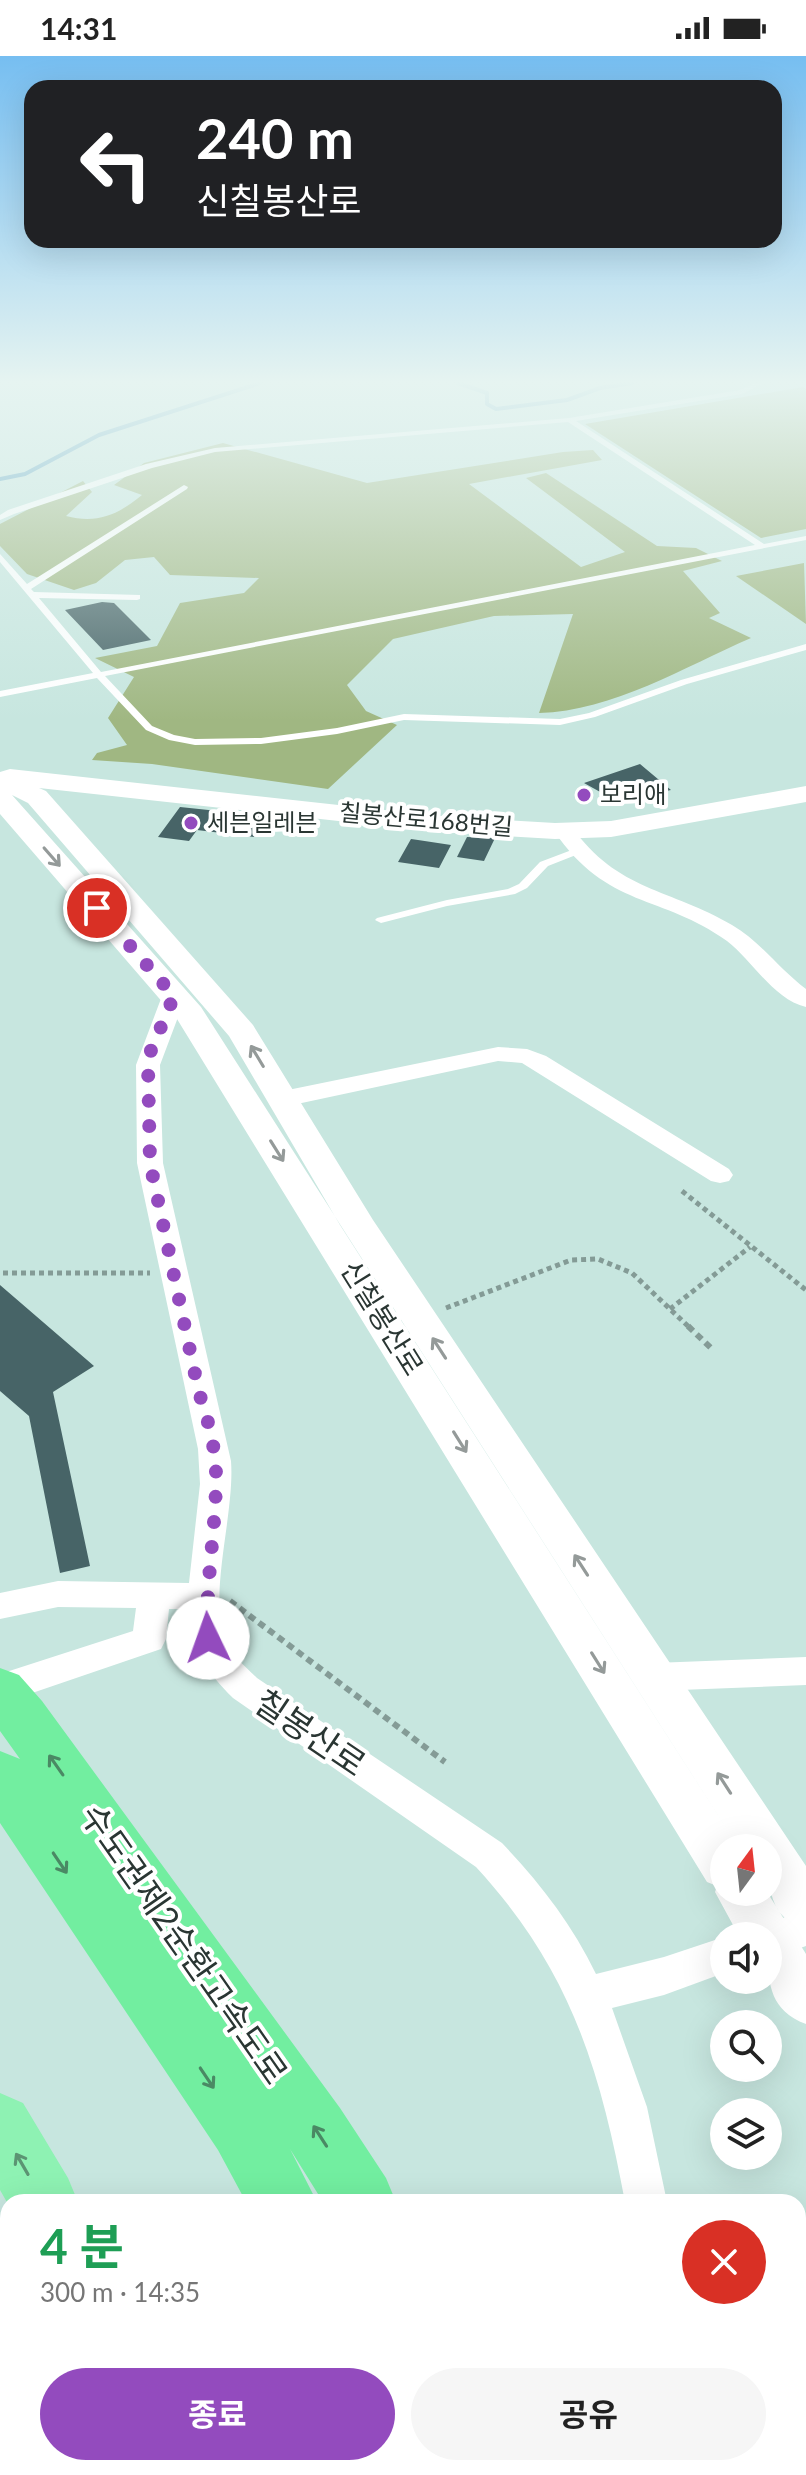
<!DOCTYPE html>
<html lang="ko">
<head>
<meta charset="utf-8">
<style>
	body { margin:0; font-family:Lato,"Noto Sans KR",sans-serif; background:#f6f6f6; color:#222; height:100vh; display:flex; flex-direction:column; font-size:30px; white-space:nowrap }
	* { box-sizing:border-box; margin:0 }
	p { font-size:26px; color:#767676 }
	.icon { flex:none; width:44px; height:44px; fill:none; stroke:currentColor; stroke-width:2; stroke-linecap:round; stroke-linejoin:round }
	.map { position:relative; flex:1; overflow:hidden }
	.sheet { position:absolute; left:0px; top:2138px; width:806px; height:282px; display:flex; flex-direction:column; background:#fff; border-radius:24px 24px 0 0; box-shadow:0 8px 32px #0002 }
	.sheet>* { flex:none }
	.top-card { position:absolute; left:24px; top:24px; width:758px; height:168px; border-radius:24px; box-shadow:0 8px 32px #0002; background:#202124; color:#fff; overflow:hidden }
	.needle { width:52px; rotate:15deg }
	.buttons { position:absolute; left:710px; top:1778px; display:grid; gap:16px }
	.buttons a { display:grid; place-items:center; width:72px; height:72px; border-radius:50%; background:#fff; box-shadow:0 8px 32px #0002; font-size:40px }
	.pin { position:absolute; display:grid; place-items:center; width:68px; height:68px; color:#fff; margin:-34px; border:4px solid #fff; border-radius:50%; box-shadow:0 2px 8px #0007 }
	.me { position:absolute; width:88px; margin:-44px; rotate:357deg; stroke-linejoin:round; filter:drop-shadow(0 0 6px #0008) }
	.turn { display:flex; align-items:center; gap:28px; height:168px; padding:0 40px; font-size:36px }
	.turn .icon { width:104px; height:104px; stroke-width:2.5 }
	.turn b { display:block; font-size:56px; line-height:68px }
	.round { display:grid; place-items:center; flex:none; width:84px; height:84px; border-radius:42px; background:#f6f6f6 }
	.overview { display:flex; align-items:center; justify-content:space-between; height:136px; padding:0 40px }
	h1 { font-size:48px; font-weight:700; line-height:60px; color:#1e9e55 }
	.action { display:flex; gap:16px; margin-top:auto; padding:16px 40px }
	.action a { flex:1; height:92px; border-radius:48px; background:#934bbe; color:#fff; font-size:32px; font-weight:700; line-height:92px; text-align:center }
	.action a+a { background:#f6f6f6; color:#222 }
	.status { display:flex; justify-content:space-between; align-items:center; height:56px; padding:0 40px; background:#fff; direction:ltr }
	.status svg { height:22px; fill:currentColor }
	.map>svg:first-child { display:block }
	.green { fill:#a0b782 }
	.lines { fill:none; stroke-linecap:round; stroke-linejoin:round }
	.stream { stroke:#58a0c1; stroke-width:4 }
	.building { fill:#476467 }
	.path-far1 { stroke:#849b96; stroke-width:5; stroke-dasharray:5 4; stroke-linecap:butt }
	.path { stroke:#849b96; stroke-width:6; stroke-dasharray:7 5; stroke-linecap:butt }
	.service { fill:#fff; fill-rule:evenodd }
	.minor { fill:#fff; fill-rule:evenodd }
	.tertiary { fill:#fff; fill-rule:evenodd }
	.trunk { fill:#8ef2b3; fill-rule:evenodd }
	.motorway { fill:#72eea0; fill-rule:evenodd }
	.oneway { stroke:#949a99 }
	.oneway2 { stroke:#4a8964 }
	.oneway3 { stroke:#5c9473 }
	.route { stroke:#934bbe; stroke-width:14; stroke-dasharray:0 25.2 }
	.poi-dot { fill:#934bbe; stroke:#fff; stroke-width:3 }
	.labels { text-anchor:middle; stroke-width:8; stroke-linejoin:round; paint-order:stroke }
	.far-poi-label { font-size:24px; fill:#2a3633; stroke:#fff; text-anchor:start }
	.far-street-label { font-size:24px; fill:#2a3633; stroke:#fff }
	.street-label { font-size:28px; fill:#2a3633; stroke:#fff }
	.near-street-label { font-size:34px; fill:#2a3633; stroke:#fff }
</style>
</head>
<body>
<div class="status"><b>14:31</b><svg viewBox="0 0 49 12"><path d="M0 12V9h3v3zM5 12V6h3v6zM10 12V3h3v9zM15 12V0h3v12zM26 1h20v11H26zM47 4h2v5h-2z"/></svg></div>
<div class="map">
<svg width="806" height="2419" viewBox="0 0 806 2419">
	<rect width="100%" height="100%" fill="#c7e6df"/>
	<!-- green -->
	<path class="green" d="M803,331l3,2v140l-45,9 -176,-114z
		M223,387l144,40 196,-31 30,-2 9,10 -133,24 112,83 44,-15 -99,-74 20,-5 111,73 39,2 26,13 -39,10 37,42 -11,5 42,20c-67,29 -138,73 -212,75l34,-99 -79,2 -101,23 -46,46 19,26 31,14 -69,64 -176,-25 -60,-4 5,-7 30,-8 -19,-27 26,-41 -39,-19 62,-12 23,-43 64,-10 15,-15 -89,-3 -16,-18 -29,3 -29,23 -22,7 -47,-16 -27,-28v-22l83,-43 9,11 -26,24c31,8 52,-1 76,-21l-28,-10 30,-22z
		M804,507l2,61 -70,-48z"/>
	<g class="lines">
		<!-- stream -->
		<path class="stream" d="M458,327l29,10v11l9,5 71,-9 33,-12 32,-5
			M0,423l25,-5 74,-39 161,-52"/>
	</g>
	<!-- building -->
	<path class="building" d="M102,546l12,1 37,37 -48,10 -38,-40z
		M640,708l31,26 -28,6 -9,-8 -23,10 -27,-15z
		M180,751l86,9 -12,21 -57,-7 -8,11 -31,-4z
		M467,781l28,1 -11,23 -27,-4z
		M411,783l7,1 33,5 -12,23 -41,-6z
		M0,1229l94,81 -41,26 37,174 -30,7 -31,-157 -29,-25z"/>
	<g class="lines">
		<!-- path-far1 -->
		<path class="path-far1" d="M682,1135l124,99
			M3,1217h147
			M446,1252l125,-48 27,-1 34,14 58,55
			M670,1253l80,-62"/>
		<!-- path -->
		<path class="path" d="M688,1270l24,23
			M230,1545l215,161"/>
		<!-- service -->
		<path class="service" d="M755,327h8l-21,11 -166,27 188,123 42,-8v4l-701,136 47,50 22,9 21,4 66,-1 76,-10 67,-14 156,5 29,-6 92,-33 125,-36v6l-119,34 -92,33 -35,8 -156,-5 -67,14 -76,10 -66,1 -26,-5 -23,-10 -49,-52 -97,19v-6l93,-18 -93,-111v-8l27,30 157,-99 4,2 -1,2 -156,100 3,3 106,3v4l-3,1 -98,-2 62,74 654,-127 -187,-123 -353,30 -63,16 -138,46 -14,6v-5l8,-5 138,-46 69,-16 354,-30 171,-28z
			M577,792l5,3 -1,2 -33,13 -21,22 -12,6 -68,12 -66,17 -6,-3 2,-2 70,-18 61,-11 11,-5 21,-22z"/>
		<!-- minor -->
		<path class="minor" d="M565,769l7,2c45,64 99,62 160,98 28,16 48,45 74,64v18c-33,-8 -53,-46 -79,-66 -65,-47 -120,-32 -173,-110z
			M174,933l8,2 4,5 -26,69 3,98 68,298c4,53 -23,132 -6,179 6,15 21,27 32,38l245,165c38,40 70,81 94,131l68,-17 60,-20v36l-60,22 -52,13 35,99 20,95h-42c-25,-134 -55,-233 -149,-335l-243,-169c-26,-26 -44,-51 -46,-89h-18l-3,30 -5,10 -161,55v-30l133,-43 3,-23 -78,-1 -58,12v-26l58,-12 131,2 11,-99 -2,-35 -61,-286 -1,-98 26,-69 4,-5z
			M498,991l29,2 19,7 183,113 4,6 -4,6 -9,2 -9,-2 -189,-118 -24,-2 -215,46 -9,-3 -4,-5 4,-5 9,-3z
			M806,1601v28l-152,6 -12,-4 -5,-10 5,-10 12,-4z
			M806,1854v36l-38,13v-23h-17l3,-8z
			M699,2412h48l2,7h-48z"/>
		<!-- tertiary -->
		<path class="tertiary" d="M10,713l429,47 116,7 56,-2 195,-35v16l-195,35 -56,2 -116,-7 -400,-44 7,3 207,234 120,195 433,646v65c-39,-15 -38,-47 -38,-83h-29l-399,-623 -111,-189 -201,-233 -16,-8 189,212 538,841h-15v44h43l39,62v70c-42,-16 -38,-50 -38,-88h-29l-24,-44 2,-6 -10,-4 -530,-863 -177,-205v-42z"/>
		<!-- trunk -->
		<path class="trunk" d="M0,2037l23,10 45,75 10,24h-70v2l-8,-14z
			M0,2214l8,3v83l-8,-3z
			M42,2412h74l3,7h-74z
			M145,2412h74l3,7h-74z"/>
		<!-- motorway -->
		<path class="motorway" d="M0,1612l19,7 23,26 298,407 46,70 10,24h-73l-33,-53 27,53h-71l-28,-52 -218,-327v-72l20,8 -20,-28z
			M397,2412h74l3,7h-74z
			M489,2412h75l3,7h-75z"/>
	</g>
	<!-- one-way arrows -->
	<defs><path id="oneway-shaft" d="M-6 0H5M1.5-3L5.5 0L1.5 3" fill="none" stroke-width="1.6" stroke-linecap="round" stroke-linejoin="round" transform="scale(2)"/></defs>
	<g class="oneway">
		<use href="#oneway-shaft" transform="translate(52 801) rotate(49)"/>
		<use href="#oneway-shaft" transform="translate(257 1000) rotate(-121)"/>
		<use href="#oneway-shaft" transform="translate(277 1095) rotate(58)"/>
		<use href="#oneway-shaft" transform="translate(439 1292) rotate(-123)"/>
		<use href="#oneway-shaft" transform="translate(460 1386) rotate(58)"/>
		<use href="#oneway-shaft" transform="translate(581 1509) rotate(-123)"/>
		<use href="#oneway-shaft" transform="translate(598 1607) rotate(58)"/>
		<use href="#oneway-shaft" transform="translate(724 1727) rotate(-123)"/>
	</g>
	<g class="oneway2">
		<use href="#oneway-shaft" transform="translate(56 1709) rotate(-125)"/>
		<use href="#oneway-shaft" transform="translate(60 1807) rotate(56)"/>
		<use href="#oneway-shaft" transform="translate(207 2022) rotate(56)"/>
		<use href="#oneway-shaft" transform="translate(320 2080) rotate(-123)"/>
	</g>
	<use class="oneway3" href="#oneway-shaft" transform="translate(22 2108) rotate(-120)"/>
	<!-- sky -->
	<linearGradient id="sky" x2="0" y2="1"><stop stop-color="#76bef1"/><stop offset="0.49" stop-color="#e6f4f1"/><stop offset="1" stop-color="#e6f4f1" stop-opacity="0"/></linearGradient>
	<rect width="806" height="665" fill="url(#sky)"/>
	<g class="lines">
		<!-- route -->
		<path class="route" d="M97,852l77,88 -24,57 -2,12 2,98 49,230c10,29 18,60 17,91 -1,52 -11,102 -8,154"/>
	</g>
	<!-- markers -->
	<g class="poi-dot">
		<circle cx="584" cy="739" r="8"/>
		<circle cx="191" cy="767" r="8"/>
	</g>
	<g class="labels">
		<!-- far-poi labels -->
		<g class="far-poi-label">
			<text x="600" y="747">보리애</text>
			<text x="207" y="775">세븐일레븐</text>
		</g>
		<!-- far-street labels -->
		<g class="far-street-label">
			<text transform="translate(426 764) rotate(5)" y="8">칠봉산로168번길</text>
		</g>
		<!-- street labels -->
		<g class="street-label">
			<text transform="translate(382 1262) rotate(58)" y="10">신칠봉산로</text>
		</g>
		<!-- near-street labels -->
		<g class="near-street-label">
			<text transform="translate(310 1677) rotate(34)" y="12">칠봉산로</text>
			<text transform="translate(184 1888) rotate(55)" y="12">수도권제2순환고속도로</text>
		</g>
	</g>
</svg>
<div class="buttons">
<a><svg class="needle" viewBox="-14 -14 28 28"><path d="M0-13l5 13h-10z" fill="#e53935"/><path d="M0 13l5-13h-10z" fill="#767676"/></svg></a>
<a><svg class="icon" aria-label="sound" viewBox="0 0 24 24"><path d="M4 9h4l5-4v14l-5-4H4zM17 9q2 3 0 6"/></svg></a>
<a><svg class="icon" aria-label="search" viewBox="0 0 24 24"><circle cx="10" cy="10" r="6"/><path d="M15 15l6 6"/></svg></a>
<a><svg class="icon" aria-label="layers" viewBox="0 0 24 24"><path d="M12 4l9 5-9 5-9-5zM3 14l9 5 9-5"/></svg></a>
</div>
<div class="pin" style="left:97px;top:852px;background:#d93025"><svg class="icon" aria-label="arrive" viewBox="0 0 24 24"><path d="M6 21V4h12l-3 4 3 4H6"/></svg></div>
<svg class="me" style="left:208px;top:1582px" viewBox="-20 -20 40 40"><circle r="19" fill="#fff"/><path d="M0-13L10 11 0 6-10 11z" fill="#934bbe"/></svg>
<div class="top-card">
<div class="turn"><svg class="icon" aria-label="left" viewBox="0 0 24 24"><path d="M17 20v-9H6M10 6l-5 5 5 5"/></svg><div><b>240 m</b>신칠봉산로</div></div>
</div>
<section class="sheet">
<div class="overview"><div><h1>4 분</h1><p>300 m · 14:35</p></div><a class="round" style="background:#d93025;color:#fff"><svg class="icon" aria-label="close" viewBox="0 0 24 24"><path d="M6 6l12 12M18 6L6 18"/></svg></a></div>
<div class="action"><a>종료</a><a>공유</a></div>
</section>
</div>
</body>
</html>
